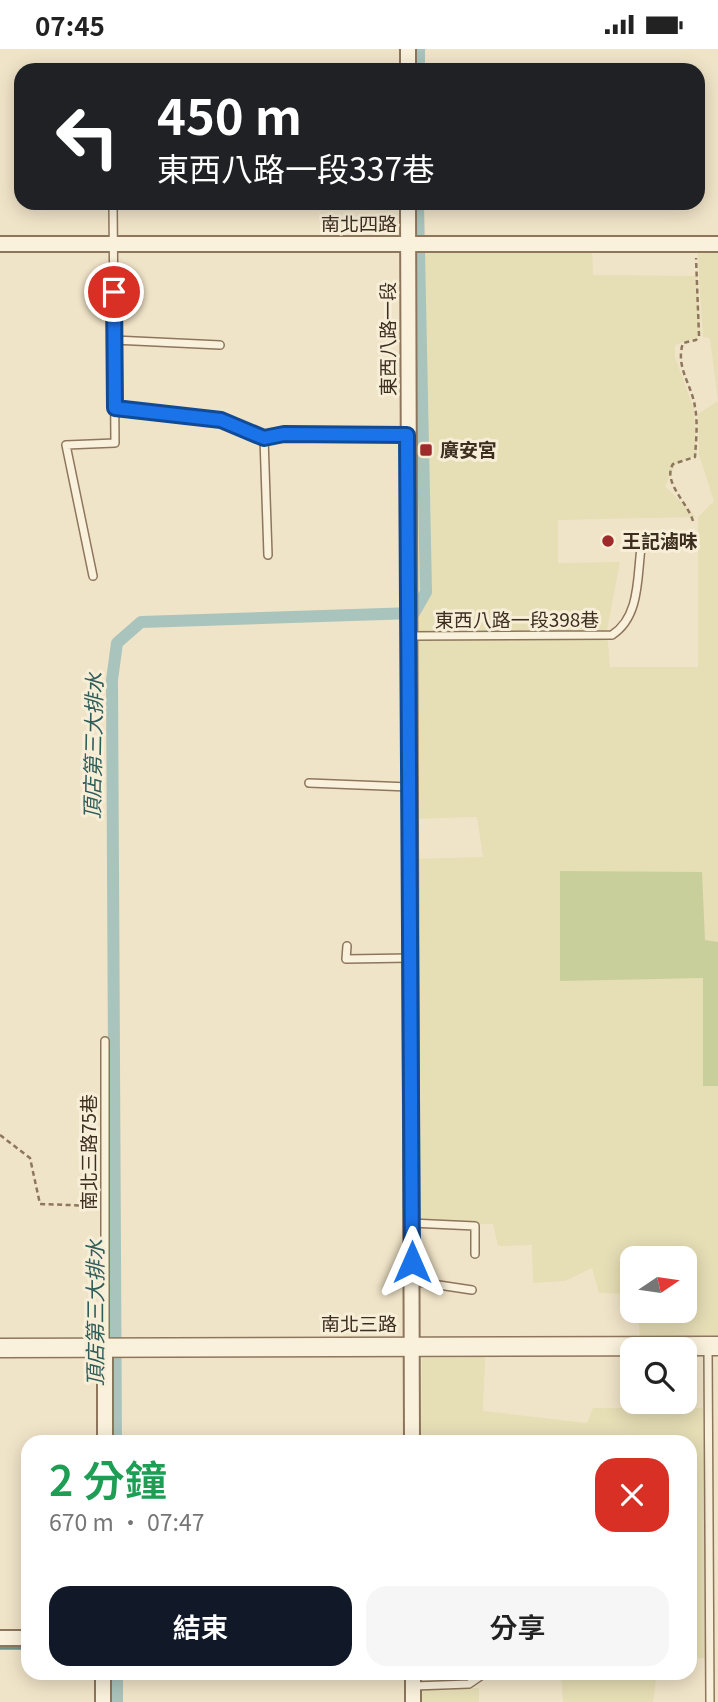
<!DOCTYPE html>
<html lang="zh-TW">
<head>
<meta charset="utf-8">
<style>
	body { margin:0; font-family:Georgia,"Noto Sans TC",serif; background:#f6f6f6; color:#222; height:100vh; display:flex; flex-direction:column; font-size:26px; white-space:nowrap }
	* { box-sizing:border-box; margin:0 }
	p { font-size:23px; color:#767676 }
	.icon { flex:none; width:38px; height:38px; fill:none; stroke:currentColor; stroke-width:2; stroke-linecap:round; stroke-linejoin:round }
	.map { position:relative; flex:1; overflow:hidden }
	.panel { position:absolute; left:21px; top:1386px; width:676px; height:245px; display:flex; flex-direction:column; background:#fff; border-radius:21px; box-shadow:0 4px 18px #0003 }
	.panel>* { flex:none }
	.top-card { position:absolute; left:14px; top:14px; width:691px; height:147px; border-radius:21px; box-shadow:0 4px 18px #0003; background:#202124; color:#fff; overflow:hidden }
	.needle { width:46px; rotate:77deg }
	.fabs { position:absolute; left:620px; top:1197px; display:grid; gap:14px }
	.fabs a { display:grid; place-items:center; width:77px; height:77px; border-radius:14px; background:#fff; box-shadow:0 4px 18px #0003; font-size:35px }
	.pin { position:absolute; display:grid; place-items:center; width:60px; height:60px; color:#fff; margin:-30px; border:4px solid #fff; border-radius:50%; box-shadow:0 2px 7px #0007 }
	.me { position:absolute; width:77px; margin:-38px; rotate:0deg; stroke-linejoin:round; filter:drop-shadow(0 0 5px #0008) }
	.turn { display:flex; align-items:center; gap:24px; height:147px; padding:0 28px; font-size:32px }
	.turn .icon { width:91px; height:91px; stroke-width:2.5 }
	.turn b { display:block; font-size:49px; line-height:60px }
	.round { display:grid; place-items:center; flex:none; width:74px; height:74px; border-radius:21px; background:#f6f6f6 }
	.head { display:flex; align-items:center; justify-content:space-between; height:119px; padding:0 28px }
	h1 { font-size:42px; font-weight:600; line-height:52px; color:#1e9e55 }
	.cta { display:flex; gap:14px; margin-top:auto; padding:14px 28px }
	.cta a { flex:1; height:80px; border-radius:21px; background:#111827; color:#fff; font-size:28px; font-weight:600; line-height:80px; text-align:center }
	.cta a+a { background:#f6f6f6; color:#222 }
	.status { display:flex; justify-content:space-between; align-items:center; height:49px; padding:0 35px; background:#fff; direction:ltr }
	.status svg { height:19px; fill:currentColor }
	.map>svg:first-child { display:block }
	.farmland { fill:#e6deb5 }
	.green { fill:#c9cf9b }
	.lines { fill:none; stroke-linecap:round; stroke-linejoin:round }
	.stream { stroke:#6f938a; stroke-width:3.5 }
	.canal { stroke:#a9c4bc; stroke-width:12 }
	.service-casing { stroke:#8d765c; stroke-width:10 }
	.minor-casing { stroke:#8d765c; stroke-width:18 }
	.tertiary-casing { stroke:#8d765c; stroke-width:21 }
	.path { stroke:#8d765c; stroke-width:2.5; stroke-dasharray:5 3.5; stroke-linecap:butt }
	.service { stroke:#faf1dc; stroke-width:7 }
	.minor { stroke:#faf1dc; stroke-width:14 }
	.tertiary { stroke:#faf1dc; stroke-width:18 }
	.route-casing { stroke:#114b97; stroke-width:18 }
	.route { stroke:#1a73e8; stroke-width:12 }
	.poi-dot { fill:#9e2a2b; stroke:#f7eed8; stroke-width:2.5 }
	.labels { text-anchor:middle; stroke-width:6; stroke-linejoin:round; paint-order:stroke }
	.street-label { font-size:19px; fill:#3d2e20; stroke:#f7eed8 }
	.poi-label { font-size:19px; font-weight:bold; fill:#3d2e20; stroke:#f7eed8; text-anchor:start }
	.water-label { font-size:21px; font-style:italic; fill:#2f5d5a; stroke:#f7eed8 }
</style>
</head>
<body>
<div class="status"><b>07:45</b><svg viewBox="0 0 49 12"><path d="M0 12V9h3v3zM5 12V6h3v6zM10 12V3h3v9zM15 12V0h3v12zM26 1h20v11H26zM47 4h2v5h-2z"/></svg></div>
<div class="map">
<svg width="718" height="1653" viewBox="0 0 718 1653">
	<rect width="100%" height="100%" fill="#f0e4c8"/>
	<!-- farmland -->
	<path class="farmland" d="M408,194l184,1 1,31 104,1 4,60 -26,9v12l19,52 3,46 -21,9 -11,22 31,31 -138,3v43l62,-1 -13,68 3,37h88v-150l16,-16 -15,-46 -1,-41 20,-13 -8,-63 -7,-1 -6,-91 21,1v695l-13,-2 -144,-69 -1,109 144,-3 -1,109h15v252l-78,1 -2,-28h46v-53h-52v36l-33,-1 -7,-25 -27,13 -32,2 -1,-38 -34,1 -5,-22 -82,-1 -1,-364 73,-2 -6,-40 -67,2z
		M485,1308l-2,54 104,12 6,-15h110l2,250h-15v-216h-269l1,-84z
		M561,1624h96l-4,29h-90z
		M479,1639v14h-59v-13z"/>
	<!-- green -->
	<path class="green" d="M560,822l142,1 3,68 13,2v144h-15v-108l-143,3z"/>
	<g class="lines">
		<!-- stream -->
		<path class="stream" d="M0,1599h28"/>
		<!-- canal -->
		<path class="canal" d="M419,21v-21
			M116,1393l-4,-762 5,-37 24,-21 273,-9 12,-21 -8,-389
			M117,1624v29"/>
		<defs>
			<path id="service" d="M114,291l106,5
				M115,359l106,12 43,18 19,-4h124
				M264,389l4,117
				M93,527l-27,-131 49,-2 -2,-240
				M410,587l202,-1c28,-18 25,-57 29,-87
				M309,734l100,4
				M347,897l-1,13 65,-1
				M105,992v307
				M411,1174l64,3v28
				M412,1232l60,9
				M708,1297l2,356
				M414,1637l55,-2 16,-11"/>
			<path id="minor" d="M408,0v21
				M408,154l4,1239
				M0,195h718
				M105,1393v-94
				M0,1589h28
				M103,1624v29
				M413,1624v29"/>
			<path id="tertiary" d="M0,1299l718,-2"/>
		</defs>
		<!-- service casing -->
		<use href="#service" class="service-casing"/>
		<!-- minor casing -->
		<use href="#minor" class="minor-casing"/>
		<!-- tertiary casing -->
		<use href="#tertiary" class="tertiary-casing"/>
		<!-- path -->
		<path class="path" d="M693,472c-5,-18 -31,-39 -20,-57l22,-7c1,-16 3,-34 0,-50 -3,-22 -20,-40 -12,-64l13,-3 3,-4 -3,-78
			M0,1086l30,23 10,46 55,2"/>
		<!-- service -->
		<use href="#service" class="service"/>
		<!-- minor -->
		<use href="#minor" class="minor"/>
		<!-- tertiary -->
		<use href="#tertiary" class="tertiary"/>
	</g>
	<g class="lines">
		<defs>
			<path id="route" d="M114,243l1,116 106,12 43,18 20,-4 123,1 5,827"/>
		</defs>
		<!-- route casing -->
		<use href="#route" class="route-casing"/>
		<!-- route -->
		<use href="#route" class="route"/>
	</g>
	<!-- markers -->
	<g class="poi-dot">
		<rect x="419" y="394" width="14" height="14" rx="3.5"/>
		<circle cx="608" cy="492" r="7"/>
	</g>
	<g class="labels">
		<!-- street labels -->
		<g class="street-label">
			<text x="359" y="182">南北四路</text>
			<text transform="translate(388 290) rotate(-90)" y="7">東西八路一段</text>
			<text x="517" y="578">東西八路一段398巷</text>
			<text transform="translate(89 1103) rotate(-90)" y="7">南北三路75巷</text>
			<text x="359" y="1282">南北三路</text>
		</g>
		<!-- poi labels -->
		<g class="poi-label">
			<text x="440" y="408">廣安宮</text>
			<text x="622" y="499">王記滷味</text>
		</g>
		<!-- water labels -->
		<g class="water-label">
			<text transform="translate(94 697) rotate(-89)" y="7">頂店第三大排水</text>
			<text transform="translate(96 1264) rotate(-90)" y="7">頂店第三大排水</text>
		</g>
	</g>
</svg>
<div class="fabs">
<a><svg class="needle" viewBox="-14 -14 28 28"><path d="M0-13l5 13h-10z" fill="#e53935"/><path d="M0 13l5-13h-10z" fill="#767676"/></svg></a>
<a><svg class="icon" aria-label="search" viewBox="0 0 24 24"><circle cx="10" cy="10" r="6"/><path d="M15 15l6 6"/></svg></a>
</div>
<div class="pin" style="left:114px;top:243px;background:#d93025"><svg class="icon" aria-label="arrive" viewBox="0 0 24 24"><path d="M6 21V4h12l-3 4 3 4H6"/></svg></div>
<svg class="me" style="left:412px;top:1213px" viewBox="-20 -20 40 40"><path d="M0-17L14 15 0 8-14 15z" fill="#1a73e8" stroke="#fff" stroke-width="4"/></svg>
<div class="top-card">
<div class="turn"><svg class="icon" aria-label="left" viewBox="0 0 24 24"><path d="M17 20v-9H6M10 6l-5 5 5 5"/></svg><div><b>450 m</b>東西八路一段337巷</div></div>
</div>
<section class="panel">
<div class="head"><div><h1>2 分鐘</h1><p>670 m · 07:47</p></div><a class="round" style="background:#d93025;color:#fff"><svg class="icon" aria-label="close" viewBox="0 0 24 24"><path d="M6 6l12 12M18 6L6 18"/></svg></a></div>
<div class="cta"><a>結束</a><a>分享</a></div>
</section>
</div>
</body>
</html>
